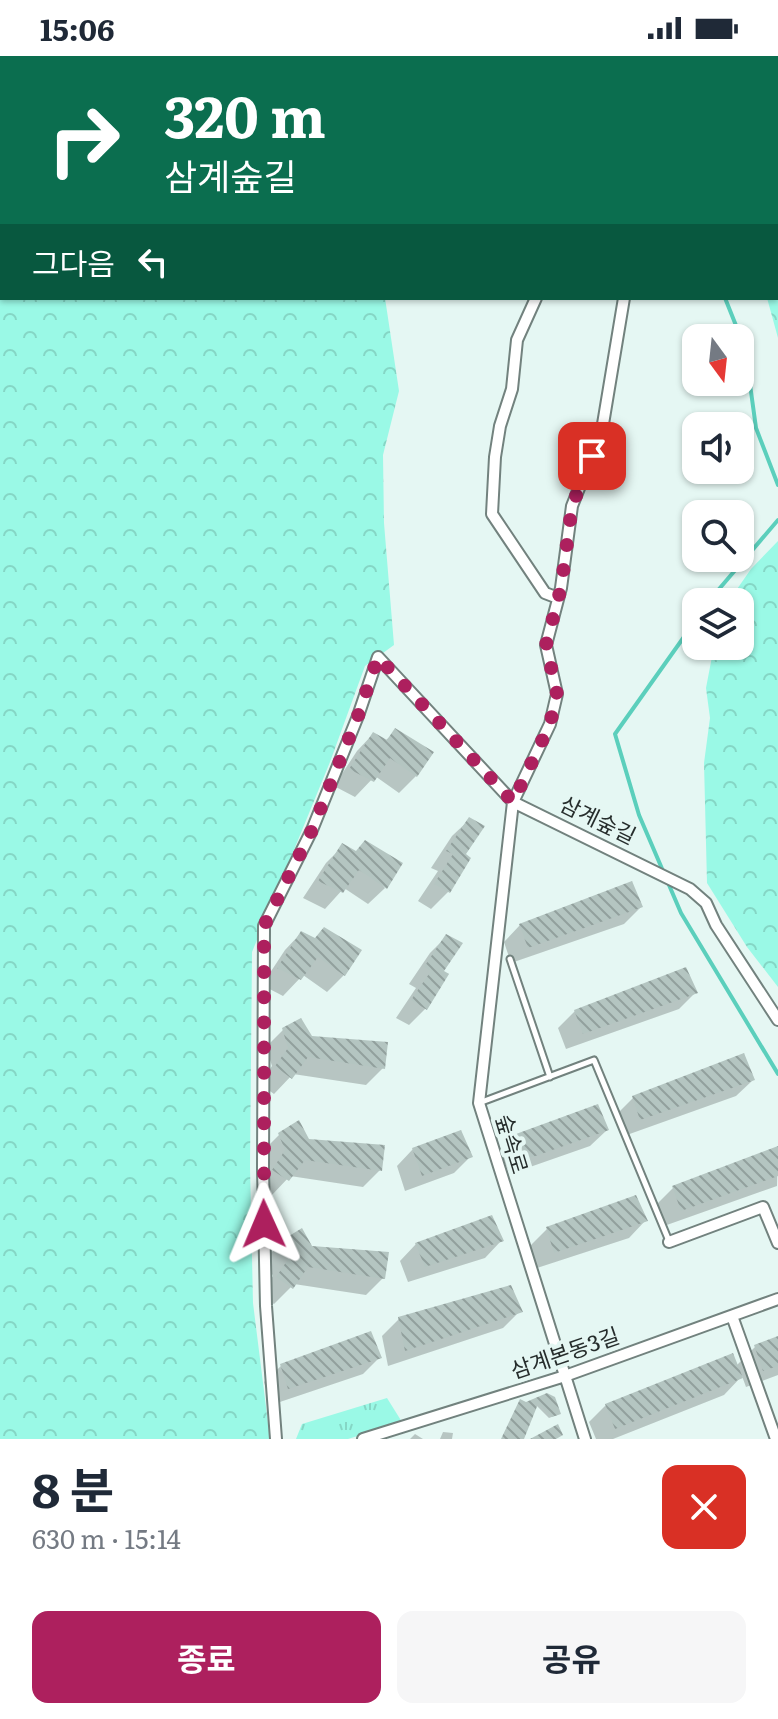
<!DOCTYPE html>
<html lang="ko">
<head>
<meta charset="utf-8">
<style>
	body { margin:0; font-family:Literata,"Noto Sans KR",serif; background:#f6f6f7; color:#1f2937; height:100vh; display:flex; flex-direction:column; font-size:30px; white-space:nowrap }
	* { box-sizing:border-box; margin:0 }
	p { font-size:26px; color:#747a83 }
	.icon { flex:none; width:44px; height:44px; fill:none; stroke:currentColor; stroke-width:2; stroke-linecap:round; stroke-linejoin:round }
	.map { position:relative; height:1383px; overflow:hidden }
	.details { display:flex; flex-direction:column; background:#fff; flex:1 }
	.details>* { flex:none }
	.hud { position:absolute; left:0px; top:0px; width:778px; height:244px; box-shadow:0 2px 6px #0004; background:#0b6e4f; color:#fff; overflow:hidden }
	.needle { width:52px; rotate:165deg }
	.tools { position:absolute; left:682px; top:268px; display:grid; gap:16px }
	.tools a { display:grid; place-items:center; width:72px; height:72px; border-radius:16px; background:#fff; box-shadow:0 2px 6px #0004; font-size:40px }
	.pin { position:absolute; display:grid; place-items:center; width:68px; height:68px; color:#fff; margin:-34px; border-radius:16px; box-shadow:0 4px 12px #0006 }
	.me { position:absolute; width:88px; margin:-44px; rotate:359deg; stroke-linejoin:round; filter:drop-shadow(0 0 6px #0008) }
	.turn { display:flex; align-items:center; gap:28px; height:168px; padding:0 32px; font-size:36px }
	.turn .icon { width:104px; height:104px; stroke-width:2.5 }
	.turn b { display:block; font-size:56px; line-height:68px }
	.then { display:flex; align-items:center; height:76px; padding:0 32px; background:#0003; gap:16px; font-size:30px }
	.round { display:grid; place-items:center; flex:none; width:84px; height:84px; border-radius:16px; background:#f6f6f7 }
	.overview { display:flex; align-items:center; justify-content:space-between; height:136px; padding:0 32px }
	h1 { font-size:48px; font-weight:700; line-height:60px }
	.action { display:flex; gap:16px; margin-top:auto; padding:16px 32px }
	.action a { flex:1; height:92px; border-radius:16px; background:#ad205e; color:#fff; font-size:32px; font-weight:700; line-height:92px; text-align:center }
	.action a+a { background:#f6f6f7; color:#1f2937 }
	.status { display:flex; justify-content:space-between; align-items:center; height:56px; padding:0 40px; background:#fff; direction:ltr }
	.status svg { height:22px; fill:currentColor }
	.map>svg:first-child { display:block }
	.forest { fill:url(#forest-crowns) }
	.park { fill:url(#park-tufts) }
	.shadow { fill:#0003 }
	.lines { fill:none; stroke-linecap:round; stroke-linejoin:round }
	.stream { stroke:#5bcfbc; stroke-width:4 }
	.building { fill:url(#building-back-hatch) }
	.service-casing { stroke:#72827e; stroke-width:9 }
	.minor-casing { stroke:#72827e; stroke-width:14 }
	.service { stroke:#fff; stroke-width:5 }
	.minor { stroke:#fff; stroke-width:10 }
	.route { stroke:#ad205e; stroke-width:14; stroke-dasharray:0 25.2 }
	.labels { text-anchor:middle; stroke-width:8; stroke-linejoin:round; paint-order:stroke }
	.street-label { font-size:22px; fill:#262d2c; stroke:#e5f7f3 }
</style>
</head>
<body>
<div class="status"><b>15:06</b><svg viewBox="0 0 49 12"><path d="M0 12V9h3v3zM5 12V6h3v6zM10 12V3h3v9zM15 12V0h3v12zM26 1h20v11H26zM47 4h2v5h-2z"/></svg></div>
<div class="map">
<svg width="778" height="1383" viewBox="0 0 778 1383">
	<defs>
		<pattern id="forest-crowns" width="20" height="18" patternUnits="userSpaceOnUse" patternTransform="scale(2)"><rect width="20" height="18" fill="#9af9e6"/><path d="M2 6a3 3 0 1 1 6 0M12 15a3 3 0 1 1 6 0" fill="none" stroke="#85d6c5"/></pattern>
		<pattern id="park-tufts" width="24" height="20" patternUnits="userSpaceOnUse" patternTransform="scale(2)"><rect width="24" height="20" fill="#9af9e6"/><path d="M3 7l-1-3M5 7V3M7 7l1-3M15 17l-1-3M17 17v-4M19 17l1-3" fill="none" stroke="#85d6c5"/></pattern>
		<pattern id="building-back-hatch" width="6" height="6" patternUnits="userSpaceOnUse" patternTransform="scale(2)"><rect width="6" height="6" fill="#b4c5c1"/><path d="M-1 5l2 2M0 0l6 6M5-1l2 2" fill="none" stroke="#92a09d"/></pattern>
	</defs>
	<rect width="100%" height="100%" fill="#e5f7f3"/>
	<!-- forest -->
	<path class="forest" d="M0,0h379l-377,2v240h383l14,93 -16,64 1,68 10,122 -29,21 -35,96 -78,190 -2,215 3,136 17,136h-270z
		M430,0h180l-178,2z
		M778,133v149l-11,-40h9z
		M778,485v446l-31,-40 -40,-64 -3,-120 6,-45 -4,-30 8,-42h26v-44h-12l23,-33z"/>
	<!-- park -->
	<path class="park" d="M387,1342l15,24 -54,17h-52l6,-15z"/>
	<!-- shadow -->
	<path class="shadow" d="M396,675l20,45 -17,17 -24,-17 -20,21 -21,-11 23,-35 16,-17 12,7z
		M469,764l-6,35 5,3 -20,34 -17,17 -13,-8 20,-30 -7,-3 21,-32z
		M343,790l42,42 -17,16 -24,-16 -19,21 -22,-11 23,-35z
		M641,851l-17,17 -113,39 -7,-21 16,-17z
		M301,877l43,42 -17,17 -24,-17 -20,21 -21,-11 23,-35z
		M447,880l-6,35 -15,37 -17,17 -13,-7 20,-30 -7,-4 21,-31z
		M695,937l-16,16 -113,40 -8,-21 17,-17z
		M283,974l28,8 72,30 -17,17 -73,-11 -19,20 -14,-10 12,-18 -6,-19z
		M753,1024l-17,16 -112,40 -8,-21 17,-17z
		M607,1074l-17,16 -80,28 -10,-22 17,-16z
		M279,1079l29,6 72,29 -17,17 -73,-11 -19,20 -14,-9 13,-18 -8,-17z
		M778,1092l-1,38 -113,40 -8,-21 17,-17z
		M413,1093l57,8 -16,16 -49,18 -8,-25z
		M645,1165l-16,17 -92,30 -7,-22 17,-17z
		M501,1185l-16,17 -77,24 -8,-21 16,-17z
		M282,1186l29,6 72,30 -17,17 -72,-11 -20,20 -14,-9 13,-19 -8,-17z
		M520,1255l-17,17 -115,38 -6,-30 17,-17z
		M778,1283v36l-32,12 -4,-11 -18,19 -111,44h-17l-7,-17 17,-17 130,-39 19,-19z
		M380,1301l-17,17 -92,31 -7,-23 17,-16z
		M547,1339l12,18 -2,2 -8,3 -13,-13 -26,34h-8l24,-35z
		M443,1376l10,1 -1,6h-12z
		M415,1378l8,5h-13z"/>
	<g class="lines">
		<!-- stream -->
		<path class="stream" d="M776,69l2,-4
			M725,242l20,50 11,80 22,57
			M708,546l70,-82
			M696,564l-81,114 24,81 42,98 97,161"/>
	</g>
	<!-- building -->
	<path class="building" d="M395,672l39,24 -17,25 -27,-19 -16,24 -25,-13 24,-37 14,8z
		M469,761l16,9 -19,28 5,4 -21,35 -16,-9 19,-30 -7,-3z
		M365,784l38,23 -16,26 -28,-19 -16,23 -25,-12 24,-38 14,8z
		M632,825l11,26 -115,41 -9,-24z
		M324,871l38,23 -17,26 -27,-19 -17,23 -24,-12 24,-37 14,7z
		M446,878l17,9 -19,28 5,3 -22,36 -16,-10 20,-29 -7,-4z
		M686,911l12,26 -115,41 -9,-24z
		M301,962l11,18 76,6 -3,27 -77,-12 -16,22 -17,-13 13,-18 -6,-20z
		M744,997l11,27 -115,40 -8,-24z
		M598,1048l11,26 -82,29 -11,-25z
		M299,1064l10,19 76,6 -3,26 -77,-11 -16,21 -17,-11 13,-20 -7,-17z
		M461,1074l12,27 -51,19 -10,-28z
		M778,1090v30l-97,35 -9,-25z
		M636,1139l12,26 -94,32 -8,-26z
		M492,1159l12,26 -79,26 -10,-24z
		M302,1172l10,18 77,6 -4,27 -77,-12 -15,22 -17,-12 13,-19 -8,-17z
		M511,1229l12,27 -118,39 -7,-34z
		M371,1275l11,27 -94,31 -8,-25z
		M778,1280v30l-15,5 -9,-26z
		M733,1297l10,25 -128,51 -10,-25z
		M547,1337l8,4 6,17 -9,3 -14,-13 -14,35h-23l19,-40 6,3z
		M558,1368l5,11 -7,4h-26z"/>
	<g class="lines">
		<defs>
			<path id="service" d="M510,903l40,118
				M479,1047l115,-43 75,181"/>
			<path id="minor" d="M671,2l2,-2
				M536,242l-19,42 -5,49 -12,37 -5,31 -3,57 53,79 13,5
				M669,1186l94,-35 15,36
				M732,1260l44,123
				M276,1383l-10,-133 -3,-137 1,-243 48,-96 46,-114 20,-59 135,145 177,87 16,14 10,22 62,95
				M363,1383l202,-63 213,-77
				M585,1383l-106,-336 34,-301 37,-78 7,-30 -11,-49 15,-57 11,-82 30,-76 22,-132"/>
		</defs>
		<!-- service casing -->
		<use href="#service" class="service-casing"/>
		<!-- minor casing -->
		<use href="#minor" class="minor-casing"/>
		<!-- service -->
		<use href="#service" class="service"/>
		<!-- minor -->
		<use href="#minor" class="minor"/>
	</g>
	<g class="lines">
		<!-- route -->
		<path class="route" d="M264,1168v-298l48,-96 46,-114 20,-59 135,145 37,-78 7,-30 -11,-49 15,-57 11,-82 20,-50"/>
	</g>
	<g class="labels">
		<!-- street labels -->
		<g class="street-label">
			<text transform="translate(598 764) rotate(26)" y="8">삼계숲길</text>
			<text transform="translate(512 1088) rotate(73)" y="8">숲속로</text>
			<text transform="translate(565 1297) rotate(-19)" y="8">삼계본동3길</text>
		</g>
	</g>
</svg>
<div class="tools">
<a><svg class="needle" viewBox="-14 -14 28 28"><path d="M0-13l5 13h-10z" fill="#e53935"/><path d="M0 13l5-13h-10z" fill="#747a83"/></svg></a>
<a><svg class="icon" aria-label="sound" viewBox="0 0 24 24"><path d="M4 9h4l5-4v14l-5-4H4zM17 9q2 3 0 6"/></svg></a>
<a><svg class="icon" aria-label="search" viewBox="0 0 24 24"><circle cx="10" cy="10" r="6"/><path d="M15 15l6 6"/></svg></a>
<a><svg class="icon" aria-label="layers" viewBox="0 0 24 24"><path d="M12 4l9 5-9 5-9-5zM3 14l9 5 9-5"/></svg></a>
</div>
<div class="pin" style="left:592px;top:400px;background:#d93025"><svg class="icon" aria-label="arrive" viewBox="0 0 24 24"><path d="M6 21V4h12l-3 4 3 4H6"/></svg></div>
<svg class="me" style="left:264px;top:1168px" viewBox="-20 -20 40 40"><path d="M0-17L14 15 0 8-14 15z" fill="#ad205e" stroke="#fff" stroke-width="4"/></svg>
<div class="hud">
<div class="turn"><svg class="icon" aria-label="right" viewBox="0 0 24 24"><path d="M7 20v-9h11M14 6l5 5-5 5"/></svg><div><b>320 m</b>삼계숲길</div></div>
<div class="then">그다음<svg class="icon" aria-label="left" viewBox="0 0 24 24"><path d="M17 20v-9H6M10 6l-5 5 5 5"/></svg></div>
</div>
</div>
<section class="details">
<div class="overview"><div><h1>8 분</h1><p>630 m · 15:14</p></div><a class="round" style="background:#d93025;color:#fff"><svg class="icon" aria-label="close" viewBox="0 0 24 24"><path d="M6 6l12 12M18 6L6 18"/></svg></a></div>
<div class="action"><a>종료</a><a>공유</a></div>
</section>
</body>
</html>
